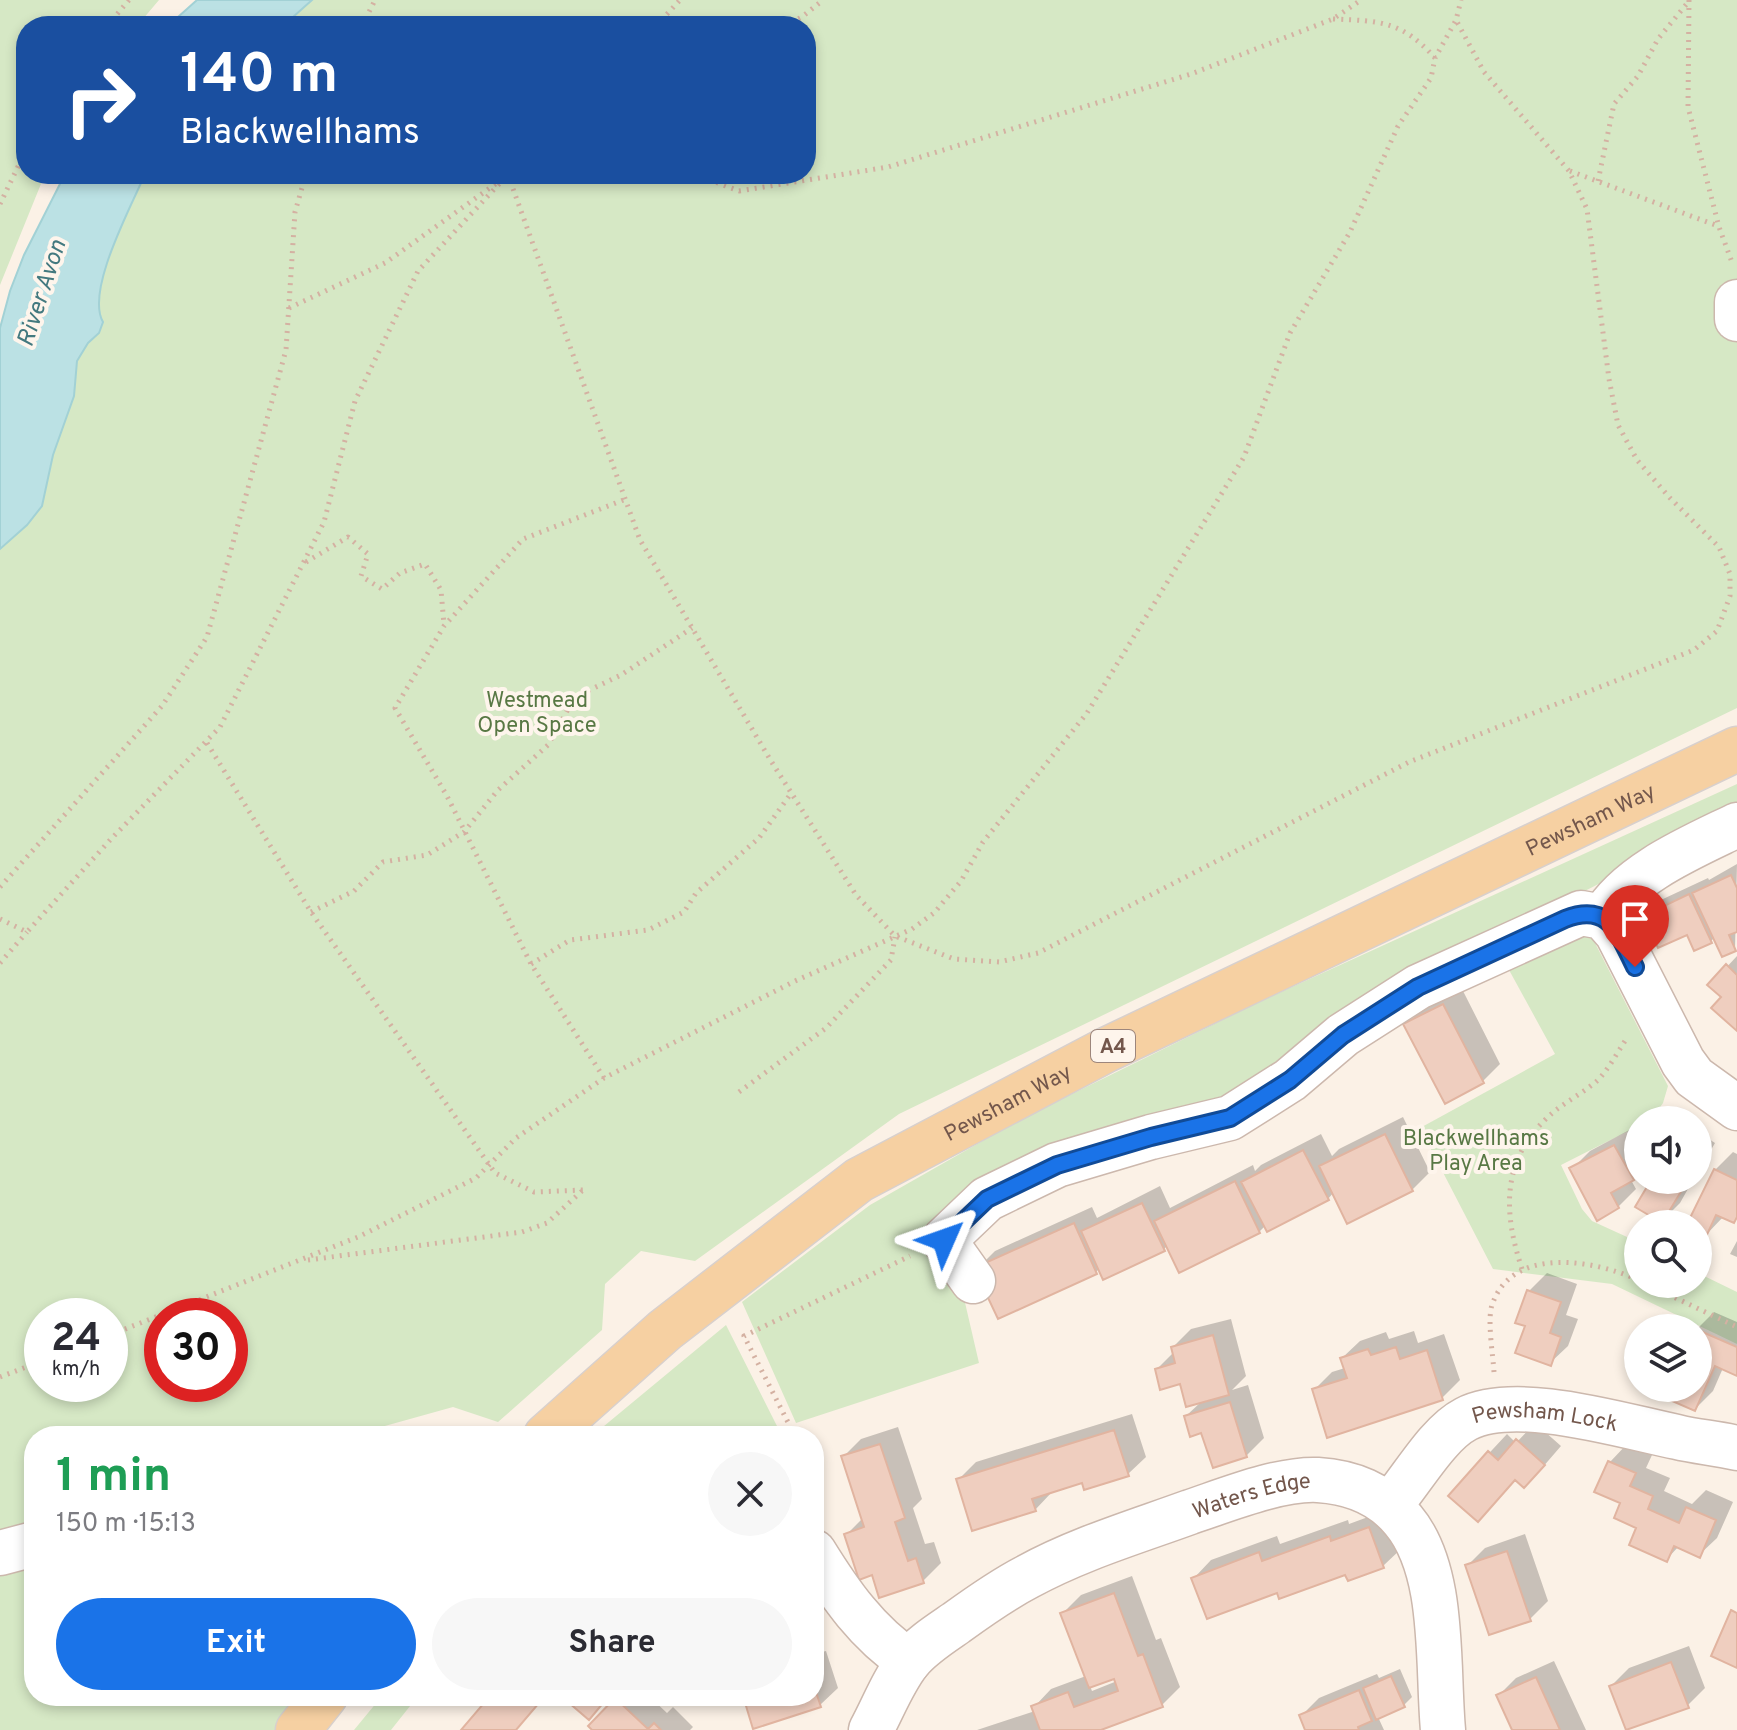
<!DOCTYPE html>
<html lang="en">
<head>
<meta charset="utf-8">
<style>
	body { margin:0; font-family:Overpass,sans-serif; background:#f7f7f7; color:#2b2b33; height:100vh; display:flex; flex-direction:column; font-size:30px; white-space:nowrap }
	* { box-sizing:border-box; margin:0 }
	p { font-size:26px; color:#7c7c81 }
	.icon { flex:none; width:44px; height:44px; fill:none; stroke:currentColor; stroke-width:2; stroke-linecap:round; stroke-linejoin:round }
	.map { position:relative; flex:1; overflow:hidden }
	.panel { position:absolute; left:24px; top:1426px; width:800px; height:280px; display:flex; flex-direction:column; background:#fff; border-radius:32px; box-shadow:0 4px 12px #0003 }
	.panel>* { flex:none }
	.guide { position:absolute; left:16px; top:16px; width:800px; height:168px; border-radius:32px; box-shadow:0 4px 12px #0003; background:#1a4fa0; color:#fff; overflow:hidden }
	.controls { position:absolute; left:1624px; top:1106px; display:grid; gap:16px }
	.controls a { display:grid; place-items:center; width:88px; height:88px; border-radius:50%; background:#fff; box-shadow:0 4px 12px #0003; font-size:40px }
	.speed { position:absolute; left:24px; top:1298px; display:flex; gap:16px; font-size:40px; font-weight:700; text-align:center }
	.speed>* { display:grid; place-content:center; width:104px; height:104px; border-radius:50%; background:#fff; box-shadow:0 4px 12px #0003; line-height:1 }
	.speed small { font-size:20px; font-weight:400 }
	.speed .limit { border:12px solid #d22; background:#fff; color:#111 }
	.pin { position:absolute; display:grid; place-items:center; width:68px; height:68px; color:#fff; margin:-82px -34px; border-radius:50% 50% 50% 0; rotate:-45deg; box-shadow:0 0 8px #0007 }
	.pin .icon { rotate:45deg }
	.me { position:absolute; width:88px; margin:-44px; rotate:47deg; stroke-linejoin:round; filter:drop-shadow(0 0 6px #0008) }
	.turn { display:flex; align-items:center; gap:28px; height:168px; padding:0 32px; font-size:36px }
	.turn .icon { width:104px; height:104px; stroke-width:2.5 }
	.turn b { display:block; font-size:56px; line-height:68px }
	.round { display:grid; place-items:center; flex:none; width:84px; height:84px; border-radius:42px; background:#f7f7f7 }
	.summary { display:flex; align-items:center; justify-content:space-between; height:136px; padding:0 32px }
	h1 { font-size:48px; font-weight:700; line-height:60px; color:#1e9e55 }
	.button { display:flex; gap:16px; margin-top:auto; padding:16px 32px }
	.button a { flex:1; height:92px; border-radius:48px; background:#1a73e8; color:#fff; font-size:32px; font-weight:700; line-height:92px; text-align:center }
	.button a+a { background:#f7f7f7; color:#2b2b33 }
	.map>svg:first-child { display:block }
	.green { fill:#d6e8c5; fill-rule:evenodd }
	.water { fill:#bbe1e4; stroke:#a2d1d5; stroke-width:2 }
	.shadow { fill:#0003; fill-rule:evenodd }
	.building { fill:#efcebf; stroke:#e1b4a0; stroke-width:2 }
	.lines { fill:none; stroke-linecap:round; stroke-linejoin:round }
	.minor-casing { stroke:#ccb8ad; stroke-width:47 }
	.major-casing { stroke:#d8d0cd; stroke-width:47 }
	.path { stroke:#d4b1a2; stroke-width:5; stroke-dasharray:2 6; stroke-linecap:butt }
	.minor { stroke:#fff; stroke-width:44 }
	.major { stroke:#f6d0a2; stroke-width:44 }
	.route-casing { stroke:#114b97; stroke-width:20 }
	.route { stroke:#1a73e8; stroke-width:14 }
	.labels { text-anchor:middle; stroke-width:8; stroke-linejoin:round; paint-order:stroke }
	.shield { fill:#fef5ec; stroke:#9d867c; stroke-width:2 }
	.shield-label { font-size:20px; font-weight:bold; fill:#73574c }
	.park-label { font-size:22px; fill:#587844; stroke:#fef5ec }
	.street-label { font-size:22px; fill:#73574c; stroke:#fef5ec }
	.water-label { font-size:24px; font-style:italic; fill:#43797f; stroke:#fef5ec }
</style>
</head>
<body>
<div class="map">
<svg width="1737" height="1730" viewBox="0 0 1737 1730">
	<rect width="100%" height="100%" fill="#fbf1e6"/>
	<!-- green -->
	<path class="green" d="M0,0h159l-22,26h-111v148h19l-45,111z
		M312,0h1425v708l-838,406 -204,147 -54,-10 -36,33 -3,46 -104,92 -45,-15 -104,29h-315v86l-34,9v-1027l136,-330h670v-148h-522zM42,1316h68v68h-68zM162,1316h68v68h-68z
		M1737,784v34l-40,16 -128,65 26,44 73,143 -5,17 -11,16 -14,1v6l-77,39 21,44 10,12 46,21v42h60v-11l39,19v52l-125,-60 -119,-15 -73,-141 135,-74 -64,-117 -252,157 -295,118 35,151 -183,60 -54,-121 128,-97 151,-86 236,-116z
		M726,1325l56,111h-190z
		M34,1556v140h267l-25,34h-276v-165z
		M382,1696h36l-27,34h-37z"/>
	<!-- water -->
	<path class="water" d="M197,0h115l-29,26h-115z
		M65,174h80c-13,31 -60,117 -42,148l-4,11 -11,10 -11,18 -3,35 -21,59 -11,51 -15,19 -27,24v-221l10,-37 14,-36z"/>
	<!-- shadow -->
	<path class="shadow" d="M1737,864l-2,85 -12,5 -8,-17 -4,4 -66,-25 18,-17 45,-21 1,2z
		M1737,956v72l-13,-31 -14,-12z
		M1461,987l39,77 -18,18 -76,-57 18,-18z
		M1403,1117l27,55 -18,18 -78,2 -6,7 -62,26 -7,7 -91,13 -5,5 -63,18 -4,4 -119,-3 18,-18 97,-44 5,11 63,-32 10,22 83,-43 2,6 6,-6 60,-31 11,22 7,-7z
		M1633,1128l5,10v35l-7,7 5,9 -18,18 -46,-38 18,-18z
		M1698,1132l17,11 -17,29z
		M1733,1152l4,2v63l-4,4 -9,-5 -20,21 -6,-3v-10h-9l26,-54z
		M1653,1180h40l-13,23 -18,18z
		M1737,1241v16l-7,-3z
		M1547,1273l30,11 -11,31 12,4 -10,27 -18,17 -22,-38 -10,-4 11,-30z
		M1714,1312l23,10v52l-14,-6 -10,23 -18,18 -34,-21h37v-60z
		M1231,1319l15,57 -14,14 16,-5 16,53 -18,18 -43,-26 -17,-14 16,-15 -21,-19 -24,-13 17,-17 -1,-5 18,-18z
		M1414,1331l4,12 26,-9 16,46 -18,18 -128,-8 18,-18 13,-4 -3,-10 18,-17 26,-9 3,7z
		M1132,1414l14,43 -18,17 -45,7 -31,11 -17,18 -77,-30 18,-18z
		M1535,1423l26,23 -19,22 -26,10 -66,17 57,-61 9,9z
		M898,1427l24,72 -9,9 12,36 9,-2 7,21 -18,18 -49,-8 -28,-38 17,-17 -20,-61 18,-18z
		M1627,1444l25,11 -6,13 24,10 -6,13 28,13 14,-14 27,12 -16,36 -18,17 -20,-9 -12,13 -28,-32 -16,-25 -13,-40z
		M1387,1510l14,39 -18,17 -36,6 -69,19 -84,-13 17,-18 66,-24 3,8 68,-24 1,4z
		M1525,1534l23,67 -18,18 -40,14 -23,-67 18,-18z
		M1132,1576l24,64 5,-2 19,49 -18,18 -61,23v2h-124l58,-19 -1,-4 17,-18 35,-13 -23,-63 18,-18zM1115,1677l2,4 -25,10 -2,-5z
		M1689,1646l16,42 -18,18 -76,-20 18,-18z
		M826,1651l12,37 -18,17 -75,-9h69v-42z
		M1554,1661l32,69h-72l-16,-34 18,-18z
		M1400,1669l12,28 -8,8 -26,12 6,13h-77l-6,-14 18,-18 58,-24 2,4z
		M619,1696h30l18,17 6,-6 20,20 -3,3h-96l-3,-4z"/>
	<!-- building -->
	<path class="building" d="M1731,875l6,13v44l-8,3 7,16 -14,6 -30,-64z
		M1689,894l23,49 -18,8 -7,-16 -29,13 -15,-32z
		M1726,964l11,11v56l-26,-23 10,-11 -14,-12z
		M1443,1004l41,79 -39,21 -42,-80z
		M1385,1134l28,57 -66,33 -28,-58z
		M1614,1145l20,35 -23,13 8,15 -22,13 -28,-53z
		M1303,1150l26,50 -62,32 -26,-50z
		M1714,1169l23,11v37l-3,6 -18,-8 -11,24 -7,-3v-12h-11z
		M1651,1180h37l-26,43 -27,-16z
		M1235,1181l25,52 -81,40 -25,-52z
		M1142,1203l23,48 -62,29 -22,-49z
		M1074,1223l23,51 -99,45 -24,-51z
		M1527,1290l34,12 -11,31 11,4 -10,29 -36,-13 10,-27 -10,-3z
		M1698,1330l39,17v29l-22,-10 -20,45 -39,-17 3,-6h39z
		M1213,1335l16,60 -43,12 -6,-23 -20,6 -5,-21 20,-6 -4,-16z
		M1396,1347l4,12 27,-9 16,50 -116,38 -15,-49 35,-11 -7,-20 28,-9 3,6z
		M1230,1402l17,55 -34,11 -12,-35 -11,4 -6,-21z
		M1114,1430l15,46 -45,14 -2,-7 -50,16 4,12 -64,20 -16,-52z
		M1516,1439l29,26 -21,23 -9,-8 -37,42 -30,-26 40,-45 10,9z
		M880,1444l25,74 -10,4 13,39 8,-3 8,25 -45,15 -7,-23 -13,5 -15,-46 20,-7 -23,-71z
		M1608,1461l28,12 -6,13 23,10 -5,13 31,14 7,-16 30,13 -16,38 -26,-12 -7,16 -38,-17 7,-17 -22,-10 6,-15 -26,-11z
		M1369,1527l15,41 -36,13 -3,-6 -66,24 -2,-6 -70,26 -16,-41 68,-26 3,9 68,-25 1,5z
		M1507,1551l24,70 -42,14 -24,-70z
		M1114,1593l24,63 5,-2 20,53 -62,23h-61l-9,-24 37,-14 6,15 44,-16 -4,-12 -25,9 -29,-75z
		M1731,1610l6,3v55l-26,-12z
		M1671,1662l18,46 -63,22 -17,-44z
		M1391,1676l14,31 -29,13 -13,-32z
		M1536,1677l24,53h-48l-16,-35z
		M814,1686l7,21 -68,22 -10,-33h71z
		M1359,1690l13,31 -14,6 1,3h-54l-6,-15z
		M490,1696h55l-29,34h-55z
		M561,1696h48l-20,24z
		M615,1698l33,31 6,-6 7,7h-69l-4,-4z"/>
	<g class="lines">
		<defs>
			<g id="minor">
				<path d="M1737,302v17"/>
				<path d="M1603,917c26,-44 89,-70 134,-92"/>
				<path d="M973,1281l-29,-41 43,-41 70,-34 94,-28 79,-19 60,-38 53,-45 75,-48 163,-74 22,4 14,16 66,129 11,15 43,31"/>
				<path id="s1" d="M1390,1505c22,-25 47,-71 76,-86 50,-26 157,7 211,18 20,5 40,6 60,11"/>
				<path d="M814,1552c26,42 53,81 95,109"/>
				<path d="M0,1553l34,-9"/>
				<path id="s2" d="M871,1730c12,-22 22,-49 38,-69 12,-15 31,-27 47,-38 22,-16 46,-33 71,-46 51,-28 108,-45 163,-65 36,-12 90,-34 128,-32 33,2 64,14 85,40 43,51 34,145 40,210"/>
			</g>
			<g id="major">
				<path id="s3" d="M546,1436l119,-106 194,-150 247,-130 631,-301"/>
				<path d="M298,1730l27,-34"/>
			</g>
		</defs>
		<!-- minor casing -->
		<use href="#minor" class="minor-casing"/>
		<!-- major casing -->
		<use href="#major" class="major-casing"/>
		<!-- path -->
		<path class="path" d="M1689,0l-1,107 31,120 14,38
			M1333,19c48,2 69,2 102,39
			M107,26l22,-26
			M362,26l13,-26
			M656,26l24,-26
			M784,26l18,-9 21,-17
			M1570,171l148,55
			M694,174l45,17 149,-24 303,-93 142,-55 28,-19
			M1598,181l16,-77 24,-28 20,-37 31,-38
			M0,204l26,-54
			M289,308l96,-45 123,-88 132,365 131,221 85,134 39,41 59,23 45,3 39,-9 371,-191 285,-112 23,-19 13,-35v-22l-11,-27 -49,-49 -33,-38 -19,-35 -9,-46 -22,-170 -18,-38 -85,-99 -28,-52
			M306,562l42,-25 20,17 -7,22 21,13 18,-16 25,-9 16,26 3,35
			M207,743l104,169 184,261 39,19 49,-2
			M0,887l162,-181 45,-69 79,-287 9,-138 11,-38
			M311,912l43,-21 29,-29 44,-7 37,-23 34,-42 50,-45 27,-48 46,-22 71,-47
			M0,919l27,13 84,-93 109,-112 104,-205 31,-121 63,-130 82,-88
			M0,963l27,-31
			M531,964l39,-24 78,-10 36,-18 12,-19 63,-55 33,-46
			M604,1078l-73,-114 -84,-168 -52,-88 49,-82 79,-87 103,-40
			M739,1092l87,-64 65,-68 4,-23
			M308,1260l214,-28 25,-9 35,-32
			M1522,1269c-19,-57 -21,-109 27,-153 15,-14 35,-23 50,-37 11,-12 19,-28 28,-41
			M1646,1284l91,43
			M110,1335l248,-98 118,-59 40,-40 88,-60 191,-97 117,-52 22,-16 27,-32 22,-39 104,-129 157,-256 46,-124 60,-101 48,-106 33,-48 4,-20 21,-38 5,-20
			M1494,1372c-1,-17 -7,-52 -2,-67 20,-60 103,-45 146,-25
			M0,1377l42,-16
			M795,1436l-51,-100 166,-80"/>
		<!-- minor -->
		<use href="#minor" class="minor"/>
		<!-- major -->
		<use href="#major" class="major"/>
	</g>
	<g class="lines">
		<defs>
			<path id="route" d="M944,1240l43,-41 70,-34 94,-28 79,-19 60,-38 53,-45 75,-48 147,-68c44,-17 53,14 70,48"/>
		</defs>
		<!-- route casing -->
		<use href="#route" class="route-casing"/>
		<!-- route -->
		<use href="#route" class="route"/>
	</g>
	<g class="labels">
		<!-- shield labels -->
		<rect class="shield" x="1091" y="1030" width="44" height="32" rx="6"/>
		<g class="shield-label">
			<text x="1113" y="1053">A4</text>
		</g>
		<!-- park labels -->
		<g class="park-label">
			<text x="537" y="707">Westmead<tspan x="537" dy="25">Open Space</tspan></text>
			<text x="1476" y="1145">Blackwellhams<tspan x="1476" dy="25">Play Area</tspan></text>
		</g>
		<!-- street labels -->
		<g class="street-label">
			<text dy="8" stroke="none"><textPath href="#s3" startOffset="1220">Pewsham Way</textPath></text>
			<text dy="8" stroke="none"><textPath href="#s3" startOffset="572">Pewsham Way</textPath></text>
			<text dy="8" stroke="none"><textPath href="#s1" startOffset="196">Pewsham Lock</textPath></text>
			<text dy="8" stroke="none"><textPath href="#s2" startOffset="464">Waters Edge</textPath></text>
		</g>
		<!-- water labels -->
		<g class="water-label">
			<text transform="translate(41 293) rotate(-72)" y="8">River Avon</text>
		</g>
	</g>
</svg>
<div class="controls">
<a><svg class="icon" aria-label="sound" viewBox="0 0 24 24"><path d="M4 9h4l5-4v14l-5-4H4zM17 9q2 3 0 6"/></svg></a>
<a><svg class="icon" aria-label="search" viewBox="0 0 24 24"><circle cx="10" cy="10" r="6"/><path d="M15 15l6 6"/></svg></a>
<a><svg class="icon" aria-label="layers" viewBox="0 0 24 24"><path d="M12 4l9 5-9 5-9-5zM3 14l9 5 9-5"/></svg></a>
</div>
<div class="speed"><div>24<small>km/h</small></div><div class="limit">30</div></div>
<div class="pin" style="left:1635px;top:967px;background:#d93025"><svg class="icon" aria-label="arrive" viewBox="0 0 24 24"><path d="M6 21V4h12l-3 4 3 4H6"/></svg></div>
<svg class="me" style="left:944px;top:1240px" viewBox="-20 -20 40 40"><path d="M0-17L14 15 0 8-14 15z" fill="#1a73e8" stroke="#fff" stroke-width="4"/></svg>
<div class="guide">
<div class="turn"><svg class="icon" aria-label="right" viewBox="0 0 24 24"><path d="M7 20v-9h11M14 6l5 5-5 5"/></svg><div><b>140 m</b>Blackwellhams</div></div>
</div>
<section class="panel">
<div class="summary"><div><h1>1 min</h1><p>150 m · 15:13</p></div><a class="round"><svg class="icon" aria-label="close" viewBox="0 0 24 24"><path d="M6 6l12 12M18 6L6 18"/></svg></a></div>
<div class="button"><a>Exit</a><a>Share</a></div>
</section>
</div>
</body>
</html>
